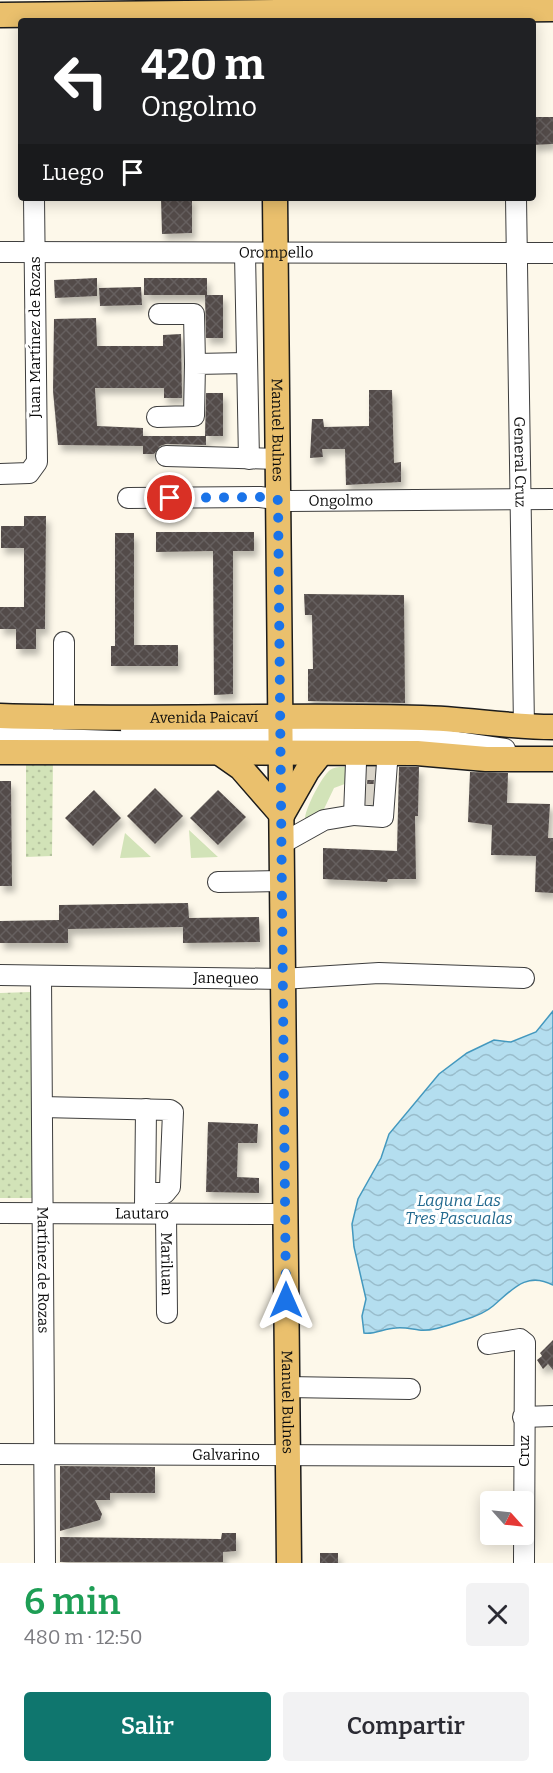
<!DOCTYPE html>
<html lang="es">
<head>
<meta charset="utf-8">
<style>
	body { margin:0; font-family:Bitter,serif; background:#f2f2f3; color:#2b2b33; height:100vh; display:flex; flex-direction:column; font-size:22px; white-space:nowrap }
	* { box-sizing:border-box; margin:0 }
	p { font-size:20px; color:#7c7c81 }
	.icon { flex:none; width:33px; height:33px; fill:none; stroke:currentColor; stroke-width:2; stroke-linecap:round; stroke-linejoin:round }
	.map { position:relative; height:1563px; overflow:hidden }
	.details { display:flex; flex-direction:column; background:#fff; flex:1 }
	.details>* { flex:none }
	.hud { position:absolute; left:18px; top:18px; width:518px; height:183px; border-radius:6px; box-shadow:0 3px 15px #0003; background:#202124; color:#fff; overflow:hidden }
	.needle { width:39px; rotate:117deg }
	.buttons { position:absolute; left:480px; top:1491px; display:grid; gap:12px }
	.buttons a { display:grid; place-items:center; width:54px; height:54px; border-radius:6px; background:#fff; box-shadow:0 3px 15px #0003; font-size:30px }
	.pin { position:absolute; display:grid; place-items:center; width:51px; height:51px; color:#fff; margin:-26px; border:3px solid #fff; border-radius:50%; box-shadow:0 2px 6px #0007 }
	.me { position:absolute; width:66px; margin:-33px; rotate:0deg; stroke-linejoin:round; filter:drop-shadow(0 0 4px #0008) }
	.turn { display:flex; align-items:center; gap:21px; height:126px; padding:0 24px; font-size:27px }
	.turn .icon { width:78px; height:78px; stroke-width:2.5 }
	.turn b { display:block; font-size:42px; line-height:51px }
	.then { display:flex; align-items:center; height:57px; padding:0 24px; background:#0003; gap:12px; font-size:22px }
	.round { display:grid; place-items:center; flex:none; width:63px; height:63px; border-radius:6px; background:#f2f2f3 }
	.overview { display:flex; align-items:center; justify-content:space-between; height:102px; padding:0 24px }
	h1 { font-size:36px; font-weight:600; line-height:45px; color:#1e9e55 }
	.cta { display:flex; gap:12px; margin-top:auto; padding:12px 24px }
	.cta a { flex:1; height:69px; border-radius:6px; background:#0f766e; color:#fff; font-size:24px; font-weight:600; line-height:69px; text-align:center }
	.cta a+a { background:#f2f2f3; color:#2b2b33 }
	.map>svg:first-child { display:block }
	.grass { fill:#d2e3b8 }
	.park { fill:url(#park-dots) }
	.water { fill:url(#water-waves); stroke:#4398be; stroke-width:1.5 }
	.building { fill:url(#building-cross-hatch); filter:url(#shadow) }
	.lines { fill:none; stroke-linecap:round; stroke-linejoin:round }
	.minor-tunnel { stroke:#d9d4c9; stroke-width:20; stroke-dasharray:20 10; stroke-linecap:butt }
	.minor-casing { stroke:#3e3e3e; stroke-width:22 }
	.major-casing { stroke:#1c1c1c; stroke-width:27 }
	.minor { stroke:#fff; stroke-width:20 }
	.major { stroke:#eac06d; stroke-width:24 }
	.route { stroke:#1a73e8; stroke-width:10; stroke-dasharray:0 18 }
	.labels { text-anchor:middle; stroke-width:6; stroke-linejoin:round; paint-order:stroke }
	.street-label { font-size:15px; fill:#0b0b0b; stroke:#fff }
	.water-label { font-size:16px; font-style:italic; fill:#22698e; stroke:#fff }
</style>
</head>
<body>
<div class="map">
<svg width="553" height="1563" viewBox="0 0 553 1563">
	<defs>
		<pattern id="park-dots" width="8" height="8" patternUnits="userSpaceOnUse" patternTransform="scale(1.5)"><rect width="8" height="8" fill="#d2e3b8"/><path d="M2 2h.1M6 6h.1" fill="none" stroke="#b3c19d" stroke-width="1.8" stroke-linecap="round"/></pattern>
		<pattern id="water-waves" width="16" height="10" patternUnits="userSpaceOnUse" patternTransform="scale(1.5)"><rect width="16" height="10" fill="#b4deef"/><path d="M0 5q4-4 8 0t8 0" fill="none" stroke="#99bdcc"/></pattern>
		<pattern id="building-cross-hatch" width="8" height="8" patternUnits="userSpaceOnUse" patternTransform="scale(1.5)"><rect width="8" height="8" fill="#524b48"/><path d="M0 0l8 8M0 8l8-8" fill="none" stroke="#66605e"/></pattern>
		<filter id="shadow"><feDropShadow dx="3.5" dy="6" stdDeviation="3" flood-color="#0004"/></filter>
	</defs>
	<rect width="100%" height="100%" fill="#fdf8ea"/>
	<!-- grass -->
	<path class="grass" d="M350,767v15l-16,6 -10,21 -19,10c0,-10 17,-43 25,-49 5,-4 14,-3 20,-3z
		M189,830l29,27 -27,1z
		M125,833l26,24 -31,1z"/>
	<!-- park -->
	<path class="park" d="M26,759h27l-1,97 -26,1z
		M31,992l1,206h-32v-205z"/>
	<!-- water -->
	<path class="water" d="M553,1011v274c-27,-14 -41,5 -60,21 -8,7 -19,11 -29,14 -13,4 -32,12 -45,10 -8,-1 -15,-3 -23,-2 -11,0 -22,7 -32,5l-2,-17 4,-17 -12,-52 -2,-23 6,-25 23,-41 8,-24 50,-60 28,-21 27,-13 17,2 25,-10z"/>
	<!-- building -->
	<path class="building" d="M532,117h21v27l-21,1z
		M161,198h31v35l-30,1z
		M97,278v18l-42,2 -1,-18z
		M144,278h63v17h-63z
		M141,287l1,18 -42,1 -1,-18z
		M205,295h18v43h-17z
		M96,318l1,28h66v-11l18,-1 1,64h-18v-10h-69l2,38 46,2v8h63v9l-40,-1 -6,2 -6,8h-11v-8l-85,-1 -5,-54 1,-72z
		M369,390h23l2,73 7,-1v20l-55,3 -1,-36h-23l1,8 -13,1 2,-39h11l1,8 45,-1z
		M206,393h17v43h-18z
		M24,516h22l-1,113h-9v20h-20v-20h-16v-22h24v-59h-23v-22h23z
		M156,532h98v19h-21v143l-19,1 -1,-144 -57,1z
		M115,533h19v112h44v21h-67v-20h4z
		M304,594l100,1 1,108 -97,-2v-32h5l-1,-54h-7z
		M368,767h7l-3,37h-6z
		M399,767h20l-1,49h-3l1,63h-28l-1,3 -64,-3v-31l74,3z
		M470,772l38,1 -1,30 43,1 -2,34h5v55l-18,-1 1,-36 -45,-1 1,-30 -24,-3z
		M0,781h11l1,105h-12z
		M155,788l28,28 -28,28 -28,-28z
		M94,790l27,28 -28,28 -28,-28z
		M218,790l28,27 -28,28 -28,-27z
		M188,903l1,15 70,-1 1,25 -77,1v-16l-115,2v14h-68v-22l59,-1v-15z
		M208,1122l50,2 -1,19h-19l-1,34 22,1v15l-53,-1z
		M553,1340v30l-5,-6 -5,5 -6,-9 5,-4 -2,-3z
		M60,1466l95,1v26h-45v7h-15l7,14 -2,6 -40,11z
		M222,1533h14v18l-13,1v10h-163v-25l161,2z
		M320,1553h18v10h-18z"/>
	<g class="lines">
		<!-- minor-tunnel -->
		<path class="minor-tunnel" d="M362,770h25
			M361,794h25"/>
		<defs>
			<g id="minor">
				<path id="s1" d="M516,198l8,529"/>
				<path id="s2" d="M0,252l553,1"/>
				<path d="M245,254l4,205"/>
				<path d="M159,314h35l1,50"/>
				<path d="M157,417l37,-1 1,-52 52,-1"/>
				<path d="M166,456l112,3"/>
				<path d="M0,474l29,-1 8,-11 -3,-264"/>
				<path id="s3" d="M128,498l132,-1 30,4 263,-2"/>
				<path d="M64,718v-76"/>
				<path d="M131,730c49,5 99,11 147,2"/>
				<path d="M0,733l52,6 95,3"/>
				<path d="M266,741l47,-7 96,1 96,14"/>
				<path d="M352,753l4,10 -2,52 29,2 4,-54 5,-10"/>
				<path d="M281,844l43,-24 30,-5"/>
				<path d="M218,882l63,-1"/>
				<path id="s4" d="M0,975l282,4 97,-6 145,5"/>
				<path id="s5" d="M41,976l4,587"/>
				<path d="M42,1107l128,3 3,2 -3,75 -5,6h-19"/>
				<path d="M145,1205l1,-96"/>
				<path id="s6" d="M0,1213l285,1"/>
				<path id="s7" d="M166,1214l1,99"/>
				<path d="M488,1344l32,-5 5,4 -1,220"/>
				<path d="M287,1387l123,2"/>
				<path d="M523,1417l30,-1"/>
				<path id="s8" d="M0,1454l524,2"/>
			</g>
			<g id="major">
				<path d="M0,15l553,-6"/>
				<path id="s9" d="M275,198l14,1365"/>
				<path id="s10" d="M0,716c141,5 281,-2 422,2 44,1 87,9 131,9"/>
				<path d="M0,752l417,1 69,6h67"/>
				<path d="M221,754l20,14 41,47"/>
				<path d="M282,815l25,-44 14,-18"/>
			</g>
		</defs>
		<!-- minor casing -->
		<use href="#minor" class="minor-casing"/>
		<!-- major casing -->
		<use href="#major" class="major-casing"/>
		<!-- minor -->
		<use href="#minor" class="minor"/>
		<!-- major -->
		<use href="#major" class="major"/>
	</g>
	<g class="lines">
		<!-- route -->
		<path class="route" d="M170,498l90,-1 18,3 8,800"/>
	</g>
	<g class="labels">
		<!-- street labels -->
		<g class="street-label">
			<text dy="5" stroke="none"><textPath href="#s2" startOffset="276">Orompello</textPath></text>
			<text transform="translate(35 337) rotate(-90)" y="5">Juan Martínez de Rozas</text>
			<text dy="5" stroke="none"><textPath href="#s9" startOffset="232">Manuel Bulnes</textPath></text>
			<text dy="5" stroke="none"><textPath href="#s1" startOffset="264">General Cruz</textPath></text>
			<text dy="5" stroke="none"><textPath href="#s3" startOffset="213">Ongolmo</textPath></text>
			<text dy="5" stroke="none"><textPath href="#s10" startOffset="204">Avenida Paicaví</textPath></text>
			<text dy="5" stroke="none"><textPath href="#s4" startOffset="226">Janequeo</textPath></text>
			<text dy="5" stroke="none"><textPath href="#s6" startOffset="142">Lautaro</textPath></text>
			<text dy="5" stroke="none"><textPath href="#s7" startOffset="50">Mariluan</textPath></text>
			<text dy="5" stroke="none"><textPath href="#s5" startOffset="294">Martínez de Rozas</textPath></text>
			<text dy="5" stroke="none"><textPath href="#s9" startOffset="1204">Manuel Bulnes</textPath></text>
			<text transform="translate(524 1451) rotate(-90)" y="5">Cruz</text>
			<text dy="5" stroke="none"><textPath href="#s8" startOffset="226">Galvarino</textPath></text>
		</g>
		<!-- water labels -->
		<g class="water-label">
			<text x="459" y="1206">Laguna Las<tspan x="459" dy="18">Tres Pascualas</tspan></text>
		</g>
	</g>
</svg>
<div class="buttons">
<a><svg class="needle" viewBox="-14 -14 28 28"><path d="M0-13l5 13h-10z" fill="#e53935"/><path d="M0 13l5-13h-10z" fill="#7c7c81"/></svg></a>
</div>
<div class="pin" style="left:170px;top:498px;background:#d93025"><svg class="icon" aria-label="arrive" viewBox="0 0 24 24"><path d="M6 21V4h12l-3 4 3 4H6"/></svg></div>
<svg class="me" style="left:286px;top:1300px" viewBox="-20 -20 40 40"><path d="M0-17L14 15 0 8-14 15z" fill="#1a73e8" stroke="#fff" stroke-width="4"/></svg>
<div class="hud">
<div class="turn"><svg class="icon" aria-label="left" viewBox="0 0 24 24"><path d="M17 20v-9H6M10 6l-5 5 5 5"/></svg><div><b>420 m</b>Ongolmo</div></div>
<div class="then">Luego<svg class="icon" aria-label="arrive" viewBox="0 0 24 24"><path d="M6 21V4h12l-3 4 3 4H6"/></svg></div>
</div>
</div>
<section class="details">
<div class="overview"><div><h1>6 min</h1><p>480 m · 12:50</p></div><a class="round"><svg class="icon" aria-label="close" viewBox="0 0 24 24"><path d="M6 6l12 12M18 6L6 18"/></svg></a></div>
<div class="cta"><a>Salir</a><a>Compartir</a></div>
</section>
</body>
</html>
